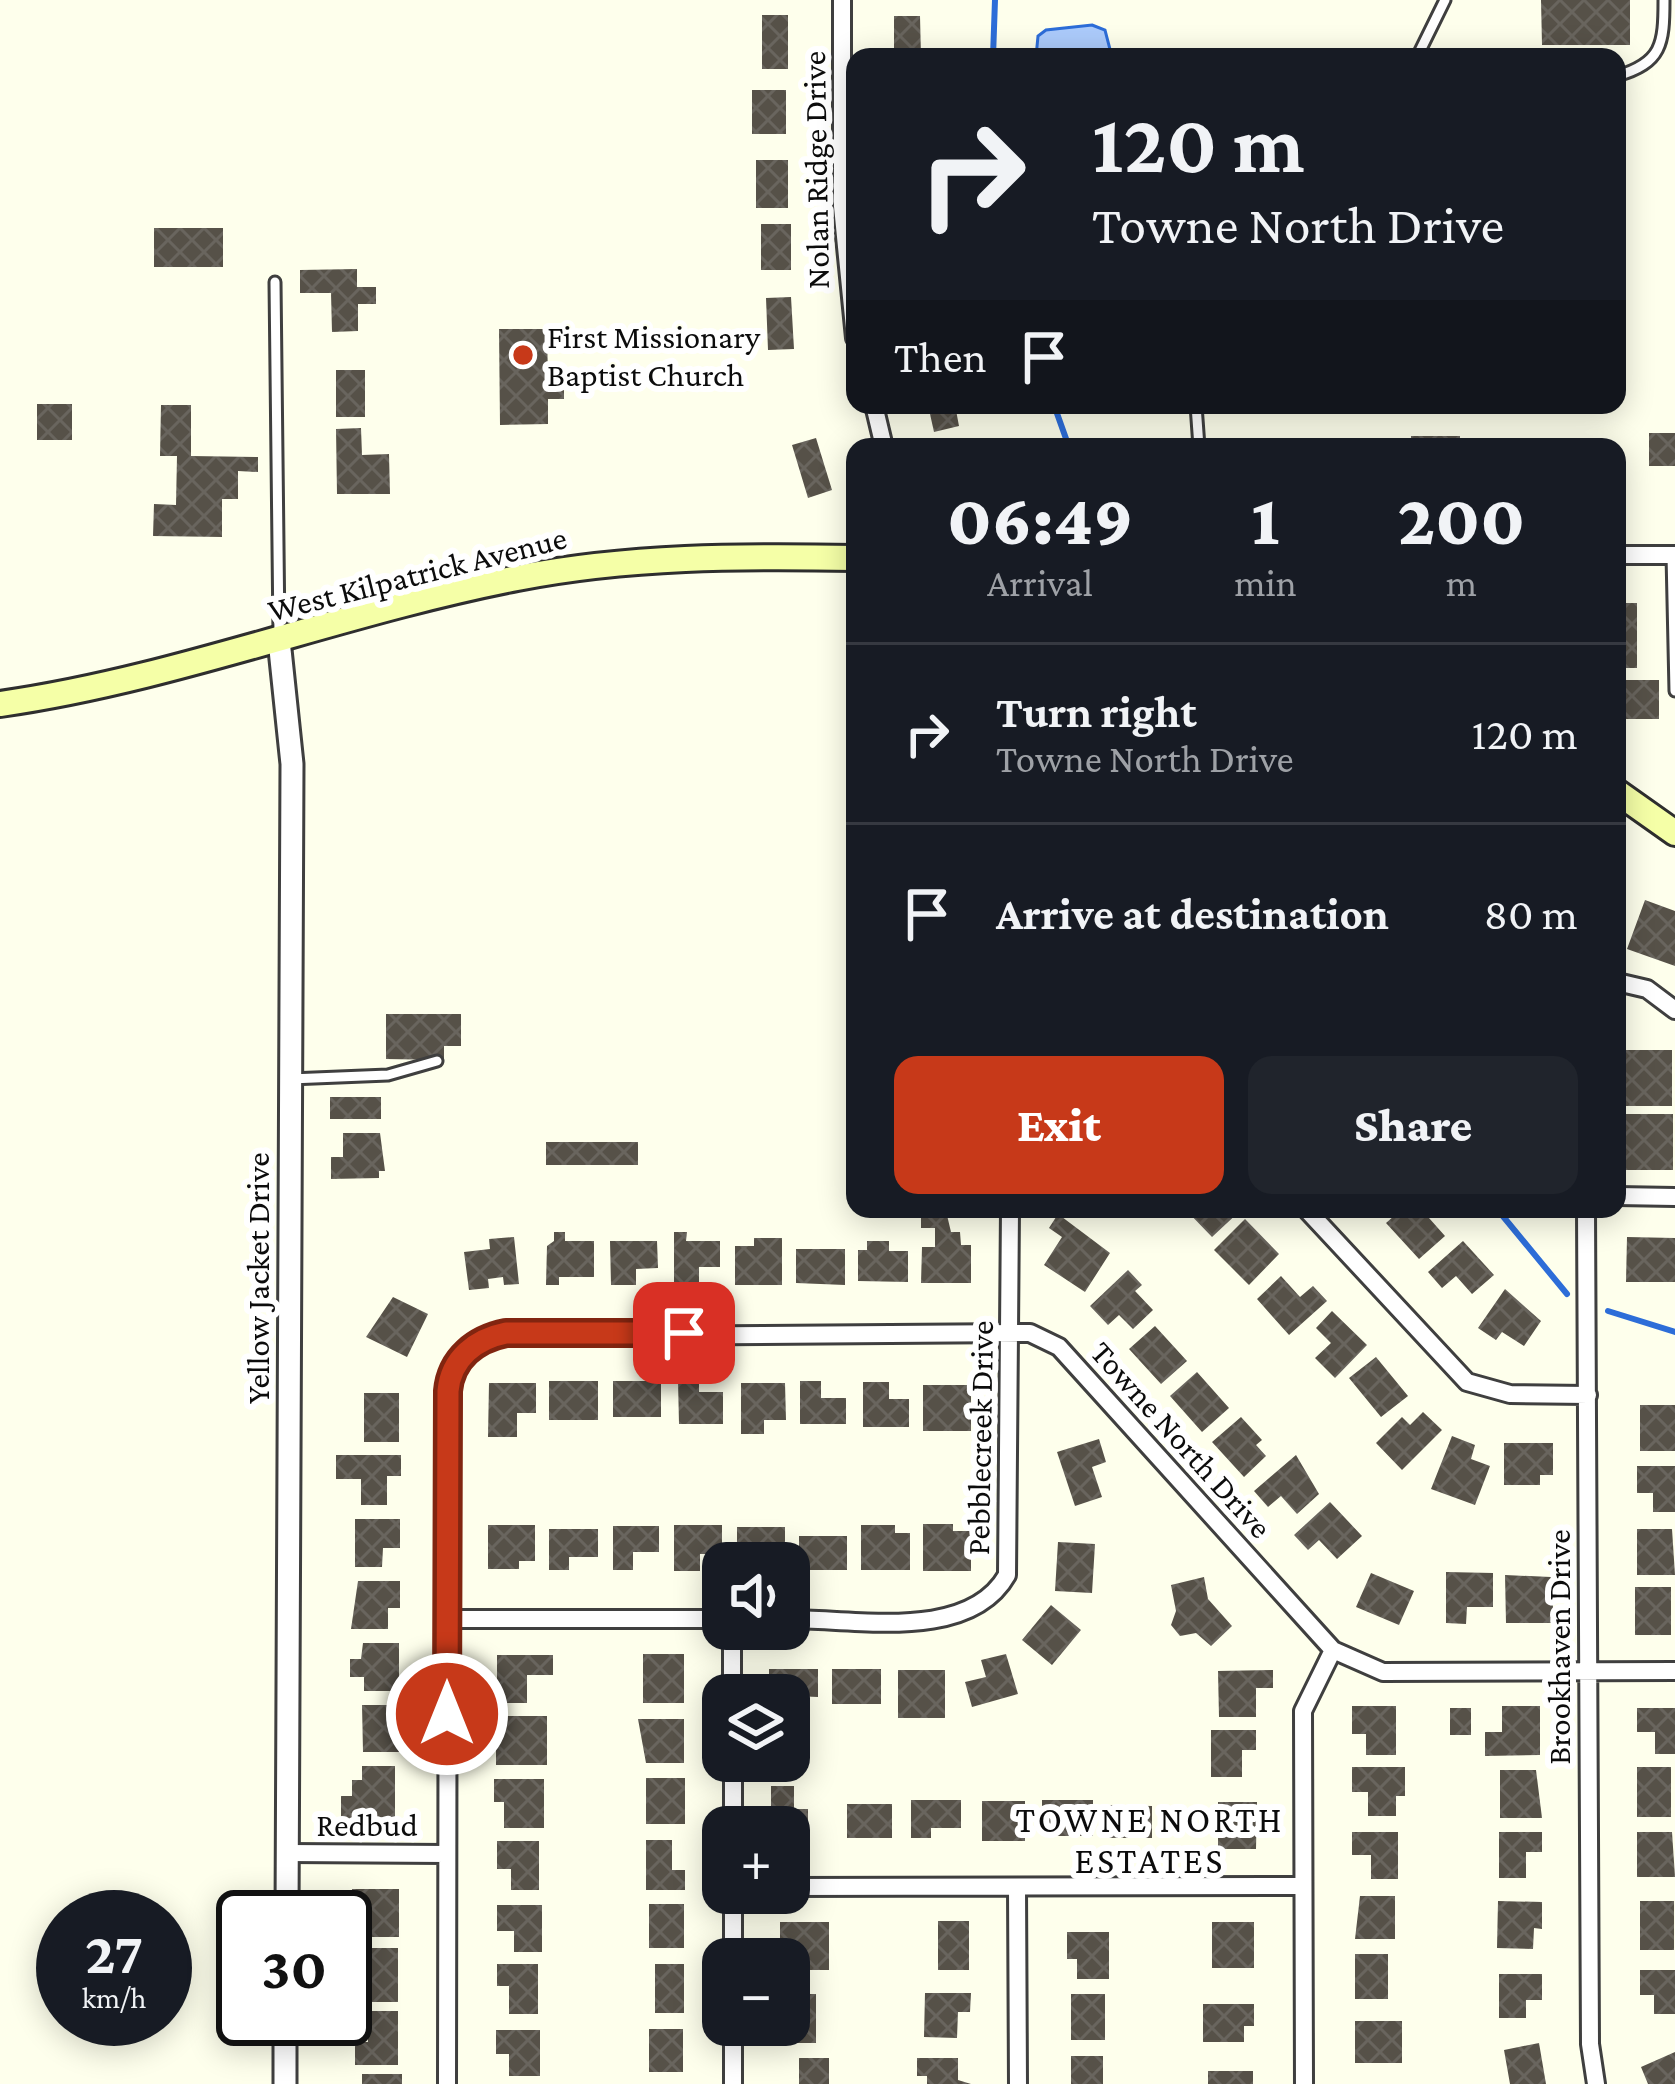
<!DOCTYPE html>
<html lang="en">
<head>
<meta charset="utf-8">
<style>
	body { margin:0; font-family:"Crimson Pro",serif; background:#20242c; color:#f1f3f6; height:100vh; display:flex; flex-direction:column; font-size:45px; white-space:nowrap }
	* { box-sizing:border-box; margin:0 }
	p { font-size:39px; color:#9ea1a6 }
	.icon { flex:none; width:66px; height:66px; fill:none; stroke:currentColor; stroke-width:2; stroke-linecap:round; stroke-linejoin:round }
	.map { position:relative; flex:1; overflow:hidden }
	.drawer { position:absolute; left:846px; top:438px; width:780px; height:780px; display:flex; flex-direction:column; background:#171b24; border-radius:24px; box-shadow:0 6px 30px #0003 }
	.drawer>* { flex:none }
	.banner { position:absolute; left:846px; top:48px; width:780px; height:366px; border-radius:24px; box-shadow:0 6px 30px #0003; background:#171b24; color:#f1f3f6; overflow:hidden }
	.tools { position:absolute; left:702px; top:1542px; display:grid; gap:24px }
	.tools a { display:grid; place-items:center; width:108px; height:108px; border-radius:24px; background:#171b24; box-shadow:0 6px 30px #0003; font-size:60px }
	.speed { position:absolute; left:36px; top:1890px; display:flex; gap:24px; font-size:60px; font-weight:700; text-align:center }
	.speed>* { display:grid; place-content:center; width:156px; height:156px; border-radius:50%; background:#171b24; box-shadow:0 6px 30px #0003; line-height:1 }
	.speed small { font-size:30px; font-weight:400 }
	.speed .limit { border:6px solid #111; border-radius:18px; background:#fff; color:#111 }
	.pin { position:absolute; display:grid; place-items:center; width:102px; height:102px; color:#fff; margin:-51px; border-radius:24px; box-shadow:0 6px 18px #0006 }
	.me { position:absolute; width:132px; margin:-66px; rotate:0deg; stroke-linejoin:round; filter:drop-shadow(0 0 9px #0008) }
	.turn { display:flex; align-items:center; gap:42px; height:252px; padding:0 48px; font-size:54px }
	.turn .icon { width:156px; height:156px; stroke-width:2.5 }
	.turn b { display:block; font-size:84px; line-height:102px }
	.then { display:flex; align-items:center; height:114px; padding:0 48px; background:#0003; gap:24px; font-size:45px }
	.eta { display:flex; justify-content:space-evenly; align-items:center; height:204px; text-align:center }
	.eta b { font-size:72px; font-weight:800; line-height:84px }
	.button { display:flex; gap:24px; margin-top:auto; padding:24px 48px }
	.button a { flex:1; height:138px; border-radius:24px; background:#c73919; color:#fff; font-size:48px; font-weight:800; line-height:138px; text-align:center }
	.button a+a { background:#20242c; color:#f1f3f6 }
	ul { padding:0; list-style:none }
	li { display:flex; align-items:center; gap:36px; height:180px; padding:0 48px; border-top:3px solid #363941 }
	li div { flex:1 }
	li b { display:block; font-size:45px }
	li em { font-style:normal }
	.map>svg:first-child { display:block }
	.water { fill:#accbfb; stroke:#2d6dd8; stroke-width:3 }
	.lines { fill:none; stroke-linecap:round; stroke-linejoin:round }
	.stream { stroke:#2d6dd8; stroke-width:6 }
	.building { fill:url(#building-cross-hatch) }
	.service-casing { stroke:#3f3f3f; stroke-width:15 }
	.minor-casing { stroke:#3f3f3f; stroke-width:22 }
	.tertiary-casing { stroke:#3f3f3f; stroke-width:27 }
	.secondary-casing { stroke:#2e2e2e; stroke-width:30 }
	.service { stroke:#fff; stroke-width:9 }
	.minor { stroke:#fff; stroke-width:16 }
	.tertiary { stroke:#fff; stroke-width:21 }
	.secondary { stroke:#f5ffa7; stroke-width:24 }
	.route-casing { stroke:#812510; stroke-width:30 }
	.route { stroke:#c73919; stroke-width:21 }
	.poi-dot { fill:#c73919; stroke:#fff; stroke-width:4.5 }
	.labels { text-anchor:middle; stroke-width:12; stroke-linejoin:round; paint-order:stroke }
	.street-label { font-size:33px; fill:#0c0c0c; stroke:#fff }
	.poi-label { font-size:33px; fill:#0c0c0c; stroke:#fff; text-anchor:start }
	.neighbourhood-label { font-size:36px; letter-spacing:3px; fill:#0c0c0c; stroke:#fff }
</style>
</head>
<body>
<div class="map">
<svg width="1675" height="2084" viewBox="0 0 1675 2084">
	<defs>
		<pattern id="building-cross-hatch" width="8" height="8" patternUnits="userSpaceOnUse" patternTransform="scale(3)"><rect width="8" height="8" fill="#565148"/><path d="M0 0l8 8M0 8l8-8" fill="none" stroke="#69655e"/></pattern>
	</defs>
	<rect width="100%" height="100%" fill="#feffec"/>
	<!-- water -->
	<path class="water" d="M1092,25l13,5 7,27h-76l2,-21 8,-6z"/>
	<g class="lines">
		<!-- stream -->
		<path class="stream" d="M993,57l2,-57
			M1054,405l15,42
			M1497,1209l70,85
			M1608,1311l67,21"/>
	</g>
	<!-- building -->
	<path class="building" d="M1541,0h89v45h-88z
		M762,15h26v54h-26z
		M894,16h26l1,41h-27z
		M752,90h34v44h-34z
		M756,160h32v48h-32z
		M761,224h30v46h-30z
		M154,228h69v39h-69z
		M357,269v18h19v17h-18v27l-26,1 -1,-39h-31v-23z
		M791,297l3,52 -26,1 -2,-52z
		M499,329h48l1,52h16v18h-16v25l-48,1z
		M336,370h29v47h-29z
		M37,404h35v36h-35z
		M161,405h30v51l67,1v15l-20,-1v28h-16v38l-69,-1 1,-32 22,1 1,-49h-17z
		M928,405h27l4,21 -25,6z
		M361,428l1,27 27,-1 1,40h-53l-1,-65z
		M1649,433h26v33h-26z
		M1411,436h49v11h-49z
		M816,438l16,52 -24,8 -16,-53z
		M1486,438h106v9h-106z
		M1617,603h20v65h-20z
		M1617,680h42v39h-42z
		M1645,900l30,11v55l-48,-17z
		M386,1014h75v32h-17v14l-58,-1z
		M1621,1050h51v56h-51z
		M330,1097h51v22h-51z
		M1622,1114h51v56h-51z
		M343,1133h37l5,38h-6v7l-48,1v-22h12z
		M546,1142h92v23h-92z
		M1185,1209h57l-30,28z
		M1402,1209h19l24,27 -26,23 -33,-36z
		M921,1211h25l5,21h9l1,13h10v38h-50l1,-36h13v-19h-14z
		M1058,1214l52,39 -25,39 -41,-27 18,-28 -13,-9z
		M1245,1219l34,35 -30,31 -35,-35z
		M554,1232h11v9h29v36h-35v8h-13l1,-39 7,-5z
		M674,1232h13l-1,9h34v26h-21v18h-25z
		M514,1237l5,47 -15,1 -1,-8 -15,2 1,9 -20,2 -5,-38 26,-3 -1,-10z
		M1627,1237l48,1v44h-49z
		M754,1238h28v47h-47v-39h19z
		M610,1241h47l1,27 -22,1v16h-25z
		M867,1241h22v10h19v31l-50,-1v-31h9z
		M1463,1241l31,34 -22,19 -16,-18 -14,12 -14,-16z
		M796,1249h49v36l-49,-2z
		M1128,1270l14,15 -7,6 18,19 -20,19 -14,-14 -11,10 -18,-19z
		M1281,1276l19,21 13,-11 14,15 -38,34 -32,-36z
		M1505,1289l36,32 -17,25 -22,-14 -6,8 -18,-12z
		M393,1297l35,17 -21,43 -41,-20z
		M1332,1311l35,34 -32,33 -20,-20 16,-15 -15,-15z
		M1155,1326l32,35 -26,23 -32,-35z
		M1376,1357l32,39 -27,21 -32,-39z
		M1197,1372l32,36 -27,24 -32,-36z
		M549,1381h49v39h-49z
		M613,1381h48v36h-48z
		M678,1381h21v11h24v32h-44z
		M800,1381h21v17h25v26h-46z
		M863,1382h26v17h20v28h-46z
		M489,1383h47v30h-19v24h-29z
		M741,1383h44l1,37h-22v14h-23z
		M923,1385h48v46h-48z
		M364,1393h35v49h-35z
		M1640,1405h35v46h-35z
		M1423,1412l19,18 -40,40 -26,-27 26,-26 8,8z
		M1241,1417l21,23 -6,5 10,11 -22,21 -32,-35z
		M1452,1436l23,9 -4,14 19,7 -15,39 -44,-16z
		M1099,1439l7,23 -14,5 10,30 -27,9 -18,-54z
		M1504,1443h49v32h-13v10h-36z
		M336,1455h65v21h-14v29h-26v-26h-25z
		M1296,1455l23,39 -22,20 -16,-18 -13,11 -14,-16z
		M1637,1466h38v46h-22v-19h-16z
		M1330,1502l32,34 -25,23 -18,-19 -11,10 -14,-15z
		M355,1519h45v29h-17l-1,19h-27z
		M923,1524h30v7h18v40h-48z
		M488,1525h47v36h-16v8h-31z
		M674,1525h48v29h-22v17h-26z
		M861,1525h34v8h15v37h-49z
		M613,1526h46v26h-26v18h-20z
		M737,1527h48v36h-48z
		M549,1529h49v28h-29v13h-20z
		M1637,1529h35l3,46h-38z
		M799,1536h48v34h-48z
		M1058,1542l37,2 -3,49 -37,-2z
		M1446,1572l47,1v34h-26l-1,17 -20,-1z
		M1371,1573l43,18 -15,34 -43,-18z
		M1505,1575l46,2 3,46h-48z
		M1204,1577l4,22 24,27 -21,20 -15,-13 -16,3 -9,-11 5,-14 -5,-26z
		M358,1581h42v27h-12v21h-37z
		M1635,1587h36v48h-36z
		M1051,1605l30,25 -29,35 -30,-25z
		M363,1643h36v48h-35v-14h-14v-18h11z
		M643,1654h41v49h-41z
		M1006,1654l12,40 -46,13 -7,-25 21,-5 -5,-17z
		M497,1655h56v20h-26v28h-30z
		M769,1669h49v28l-49,-2z
		M832,1669h49v35h-49z
		M898,1670h47v48h-47z
		M1273,1670v18h-17v29h-37l-1,-46z
		M362,1705h34l3,47h-36z
		M1352,1706h44v49h-30v-21h-14z
		M1502,1706h38v49l-55,1v-24h17z
		M1450,1708h21v27h-21z
		M1637,1708h38v46h-20v-22h-18z
		M496,1716h51v49h-51z
		M638,1719h46v44h-38z
		M1211,1730h45v20h-14v27h-31z
		M362,1766h33v53h-54v-23h11v-16h10z
		M1352,1767h53v29h-9v20h-28v-24h-16z
		M1637,1767h34v50h-34z
		M1500,1770h36l6,48h-42z
		M646,1778h39v46h-39z
		M494,1779h50v49h-40v-26h-10z
		M771,1786h23v23h14v30h-19v-12h-18z
		M911,1800h50v28h-30v10h-20z
		M1042,1800h51v36h-51z
		M982,1801h43v40h-43z
		M1218,1802h39l-1,47h-38z
		M847,1804h45v34h-45z
		M1108,1805l44,1v32h-44z
		M1352,1832h46v47h-27v-24h-19z
		M1499,1832h43v20h-16v26h-27z
		M1637,1832h35l3,45h-38z
		M646,1840h26v30h13v20h-39z
		M497,1841h42v49h-28v-21h-14z
		M352,1889h47v48h-47z
		M1360,1896h35v43h-40z
		M1498,1901l44,1v27l-8,-1 -1,21 -36,-1z
		M1640,1901h34v49h-34z
		M649,1904h35v44h-35z
		M497,1905h45v47h-28v-21h-17z
		M938,1921h31v49h-31z
		M780,1922h49v48h-40v-11h-9z
		M1212,1922h42v46h-42z
		M1067,1932h42v47h-32v-20h-10z
		M367,1948h31v54h-45v-19h7v-15h7z
		M1355,1954h33v45h-33z
		M497,1964h41v50h-29v-28h-12z
		M655,1964h29v49h-29z
		M1640,1970h35v44h-21v-19h-14z
		M1499,1974h43v26h-16v18h-27z
		M925,1993h46l-1,19h-12l-1,26 -33,-1z
		M789,1994h27v49h-34v-18h7z
		M1071,1994h34v46h-34z
		M1203,2004h51v22h-10v16h-41z
		M367,2011h31v54h-43v-23h13z
		M1355,2021h47v42h-47z
		M649,2029h34v43h-34z
		M496,2030h44v46h-31v-22h-13z
		M1539,2043l7,41h-36l-6,-34z
		M1675,2052v32h-27l-7,-17z
		M1071,2056h32v28h-32z
		M799,2058h30v26h-30z
		M917,2058h41v22l13,4h-44v-8h-10z
		M1208,2071h45v13h-45z
		M362,2074h40v10h-40z"/>
	<g class="lines">
		<defs>
			<path id="service" d="M1417,57l28,-57
				M1617,76c45,-13 47,-32 47,-76
				M275,282l4,352
				M1196,405l3,42
				M1672,555l3,136
				M290,1079l98,-4 49,-14"/>
			<path id="minor" d="M842,0v206l13,132
				M874,405l10,42
				M1617,555h58
				M1617,982l30,7 28,21
				M1617,1196l58,1
				M1306,1209l161,173 43,12 78,1
				M1586,1209l4,835 6,40
				M448,1619h275
				M789,1619c68,0 180,23 218,-44l3,-366
				M732,1629v66
				M733,1761v66
				M287,1853l160,1
				M789,1887l514,-1
				M1017,1888l1,196
				M733,1893v66
				M447,2084l1,-693 8,-27 29,-27 545,-4 29,14 274,303 50,22 292,-1
				M733,2084v-59
				M1304,2084l-1,-373 30,-61"/>
			<path id="tertiary" d="M279,640l13,124 -5,1153
				M285,2084v-65"/>
			<path id="secondary" d="M0,704c176,-25 342,-92 517,-126 112,-22 224,-22 338,-20
				M1617,792l58,41"/>
		</defs>
		<!-- service casing -->
		<use href="#service" class="service-casing"/>
		<!-- minor casing -->
		<use href="#minor" class="minor-casing"/>
		<!-- tertiary casing -->
		<use href="#tertiary" class="tertiary-casing"/>
		<!-- secondary casing -->
		<use href="#secondary" class="secondary-casing"/>
		<!-- service -->
		<use href="#service" class="service"/>
		<!-- minor -->
		<use href="#minor" class="minor"/>
		<!-- tertiary -->
		<use href="#tertiary" class="tertiary"/>
		<!-- secondary -->
		<use href="#secondary" class="secondary"/>
	</g>
	<g class="lines">
		<defs>
			<path id="route" d="M447,1714l1,-323c3,-33 28,-52 58,-58h178"/>
		</defs>
		<!-- route casing -->
		<use href="#route" class="route-casing"/>
		<!-- route -->
		<use href="#route" class="route"/>
	</g>
	<!-- markers -->
	<circle class="poi-dot" cx="523" cy="355" r="12"/>
	<g class="labels">
		<!-- street labels -->
		<g class="street-label">
			<text transform="translate(815 170) rotate(-91)" y="12">Nolan Ridge Drive</text>
			<text transform="translate(417 573) rotate(-14)" y="12">West Kilpatrick Avenue</text>
			<text transform="translate(257 1278) rotate(-90)" y="12">Yellow Jacket Drive</text>
			<text transform="translate(979 1438) rotate(-89)" y="12">Pebblecreek Drive</text>
			<text transform="translate(1182 1439) rotate(48)" y="12">Towne North Drive</text>
			<text transform="translate(1558 1647) rotate(-90)" y="12">Brookhaven Drive</text>
			<text x="367" y="1836">Redbud</text>
		</g>
		<!-- poi labels -->
		<g class="poi-label">
			<text x="547" y="348">First Missionary<tspan x="547" dy="38">Baptist Church</tspan></text>
		</g>
		<!-- neighbourhood labels -->
		<g class="neighbourhood-label">
			<text x="1150" y="1832">TOWNE NORTH<tspan x="1150" dy="41">ESTATES</tspan></text>
		</g>
	</g>
</svg>
<div class="tools">
<a><svg class="icon" aria-label="sound" viewBox="0 0 24 24"><path d="M4 9h4l5-4v14l-5-4H4zM17 9q2 3 0 6"/></svg></a>
<a><svg class="icon" aria-label="layers" viewBox="0 0 24 24"><path d="M12 4l9 5-9 5-9-5zM3 14l9 5 9-5"/></svg></a>
<a>+</a>
<a>−</a>
</div>
<div class="speed"><div>27<small>km/h</small></div><div class="limit">30</div></div>
<div class="pin" style="left:684px;top:1333px;background:#d93025"><svg class="icon" aria-label="arrive" viewBox="0 0 24 24"><path d="M6 21V4h12l-3 4 3 4H6"/></svg></div>
<svg class="me" style="left:447px;top:1714px" viewBox="-20 -20 40 40"><circle r="17" fill="#c73919" stroke="#fff" stroke-width="3"/><path d="M0-11L8 9 0 5-8 9z" fill="#fff"/></svg>
<div class="banner">
<div class="turn"><svg class="icon" aria-label="right" viewBox="0 0 24 24"><path d="M7 20v-9h11M14 6l5 5-5 5"/></svg><div><b>120 m</b>Towne North Drive</div></div>
<div class="then">Then<svg class="icon" aria-label="arrive" viewBox="0 0 24 24"><path d="M6 21V4h12l-3 4 3 4H6"/></svg></div>
</div>
<section class="drawer">
<div class="eta">
<div><b>06:49</b><p>Arrival</p></div>
<div><b>1</b><p>min</p></div>
<div><b>200</b><p>m</p></div>
</div>
<ul>
<li><svg class="icon" aria-label="right" viewBox="0 0 24 24"><path d="M7 20v-9h11M14 6l5 5-5 5"/></svg><div><b>Turn right</b><p>Towne North Drive</p></div><em>120 m</em></li>
<li><svg class="icon" aria-label="arrive" viewBox="0 0 24 24"><path d="M6 21V4h12l-3 4 3 4H6"/></svg><div><b>Arrive at destination</b></div><em>80 m</em></li>
</ul>
<div class="button"><a>Exit</a><a>Share</a></div>
</section>
</div>
</body>
</html>
